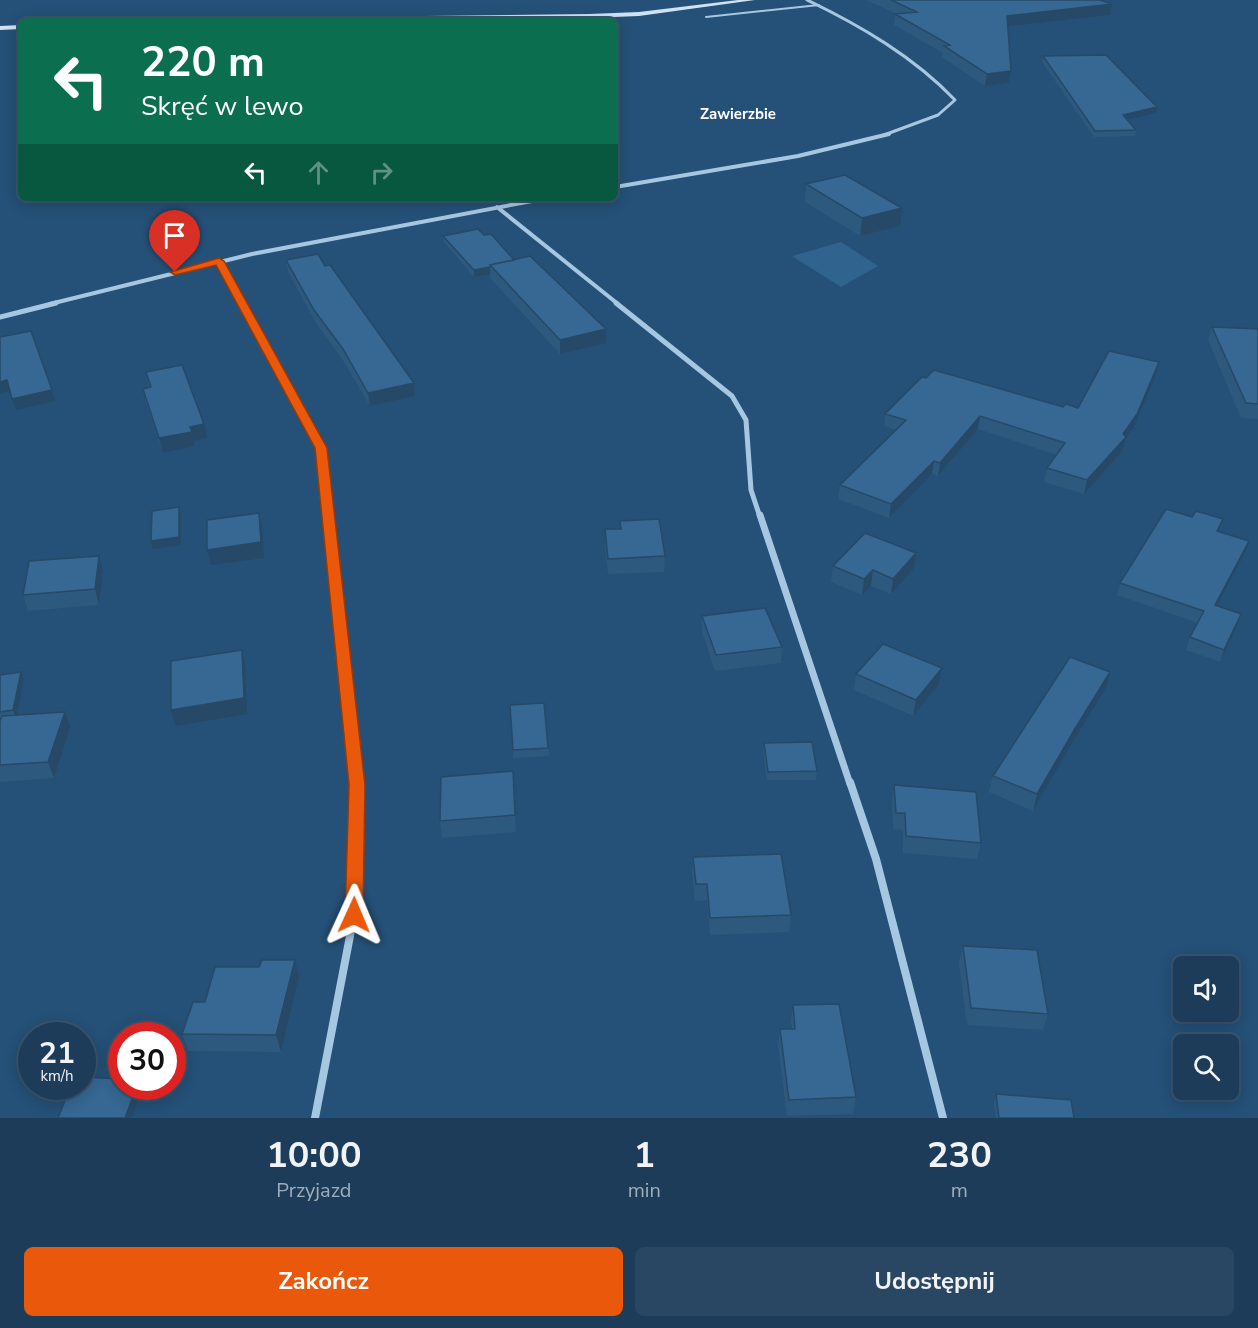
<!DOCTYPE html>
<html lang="pl">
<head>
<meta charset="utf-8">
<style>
	body { margin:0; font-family:"Nunito Sans",sans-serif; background:#294762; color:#f1f3f6; height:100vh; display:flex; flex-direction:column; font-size:22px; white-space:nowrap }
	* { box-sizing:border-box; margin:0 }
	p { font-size:20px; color:#a0adba }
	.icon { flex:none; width:33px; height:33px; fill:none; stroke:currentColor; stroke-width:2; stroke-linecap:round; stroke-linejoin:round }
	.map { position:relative; height:1118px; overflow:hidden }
	.details { display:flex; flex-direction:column; background:#1c3c59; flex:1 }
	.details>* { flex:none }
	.hud { position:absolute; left:18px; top:18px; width:600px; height:183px; border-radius:9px; box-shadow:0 3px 15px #0003,0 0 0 2px #3a566f; background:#0b6e4f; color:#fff; overflow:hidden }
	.controls { position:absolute; left:1173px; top:956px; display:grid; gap:12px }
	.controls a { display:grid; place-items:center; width:66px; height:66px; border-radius:9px; background:#1c3c59; box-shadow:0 3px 15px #0003,0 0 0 2px #3a566f; font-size:30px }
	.speed { position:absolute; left:18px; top:1022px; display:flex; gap:12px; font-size:30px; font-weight:700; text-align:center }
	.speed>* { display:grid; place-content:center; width:78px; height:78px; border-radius:50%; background:#1c3c59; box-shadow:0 3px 15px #0003,0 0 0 2px #3a566f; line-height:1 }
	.speed small { font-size:15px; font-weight:400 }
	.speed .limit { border:9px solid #d22; background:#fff; color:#111 }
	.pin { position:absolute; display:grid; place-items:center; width:51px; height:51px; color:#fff; margin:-62px -26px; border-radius:50% 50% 50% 0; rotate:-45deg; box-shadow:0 0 6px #0007 }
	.pin .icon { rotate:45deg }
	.me { position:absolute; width:66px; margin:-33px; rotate:1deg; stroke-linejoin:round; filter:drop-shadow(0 0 4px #0008) }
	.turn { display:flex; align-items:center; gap:21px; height:126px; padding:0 24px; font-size:27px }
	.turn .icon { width:78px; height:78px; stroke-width:2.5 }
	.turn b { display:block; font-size:42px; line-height:51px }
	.lanes { display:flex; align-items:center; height:57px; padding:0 24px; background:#0003; justify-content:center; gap:30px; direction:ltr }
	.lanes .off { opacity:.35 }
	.eta { display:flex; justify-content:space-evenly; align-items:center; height:102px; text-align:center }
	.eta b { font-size:36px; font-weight:700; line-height:42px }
	.primary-button { display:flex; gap:12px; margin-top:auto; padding:12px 24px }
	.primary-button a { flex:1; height:69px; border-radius:9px; background:#ea580c; color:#fff; font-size:24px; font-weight:700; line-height:69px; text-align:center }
	.primary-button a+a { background:#294762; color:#f1f3f6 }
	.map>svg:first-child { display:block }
	.green { fill:#30638e }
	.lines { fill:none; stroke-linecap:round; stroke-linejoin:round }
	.lane { stroke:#a6c7e2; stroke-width:2 }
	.street-far4 { stroke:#a6c7e2; stroke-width:3 }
	.street-far3 { stroke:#a6c7e2; stroke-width:4 }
	.street-far2 { stroke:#a6c7e2; stroke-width:5 }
	.street-far1 { stroke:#a6c7e2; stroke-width:7 }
	.street { stroke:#a6c7e2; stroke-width:8 }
	.secondary { fill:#cfe2f3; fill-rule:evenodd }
	.wall { fill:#2e597e }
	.shaded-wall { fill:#264967 }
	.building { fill:#366893; stroke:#264967; stroke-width:1.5 }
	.route { fill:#ea580c; stroke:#983908; stroke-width:1.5 }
	.labels { text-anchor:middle; stroke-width:6; stroke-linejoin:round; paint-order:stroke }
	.far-quarter-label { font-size:15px; font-weight:bold; fill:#fff; stroke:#255077 }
</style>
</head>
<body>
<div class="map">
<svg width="1258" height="1118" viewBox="0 0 1258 1118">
	<rect width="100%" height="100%" fill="#255077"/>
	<!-- green -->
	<path class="green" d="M841,242l37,24 -37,21 -49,-31z"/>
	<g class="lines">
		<!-- lane -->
		<path class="lane" d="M706,17l113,-12"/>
		<!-- street-far4 -->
		<path class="street-far4" d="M807,0c54,26 107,57 148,100l-17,15 -54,20"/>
		<!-- street-far3 -->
		<path class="street-far3" d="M615,187l183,-31 91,-22
			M497,207l121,97
			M219,261l24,43
			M50,304l202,-50 296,-56"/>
		<!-- street-far2 -->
		<path class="street-far2" d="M242,303l79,145 7,69
			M616,303l116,93 14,24 5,70 9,27
			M0,317l56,-14"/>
		<!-- street-far1 -->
		<path class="street-far1" d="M328,515l29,269
			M760,515l90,269"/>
		<!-- street -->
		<path class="street" d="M850,782l26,77 67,259
			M315,1118l39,-203 3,-133"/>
		<!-- secondary -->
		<path class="secondary" d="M738,0h17l-116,16 -50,2 -433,3 3,-2 430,-5 50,-2z
			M21,25v4l-21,1v-4z"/>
	</g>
	<!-- wall -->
	<path class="wall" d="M866,0h234l12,4 -2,11 -103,12 4,44 -2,12 -24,3 -43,-29 1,-4 -49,-28 1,-11h2z
		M1043,56l114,51 -1,6 -29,6 9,11 -1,6 -41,1 -52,-75z
		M806,184l94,42 -40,10 -55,-34z
		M484,235l30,25 92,69v14l-46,11 -70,-76v-4l-16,3 -30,-35 -1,-6z
		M286,260l39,6 89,117 1,13 -45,10 -26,-44 -28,-39 -28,-51z
		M1212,327l46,2v90l-17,-1 -33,-78z
		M1159,362l-3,13 -22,52 -8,10 -3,13 -39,44 -40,-12 3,-14 10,-13 -79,-26 -40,47 -6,-2 -43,44 -51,-19 2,-14 56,-55 -12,-4 1,-12 178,-7 15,1z
		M146,372l61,66 -13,3 1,5 -32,7 -17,-50 -3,-14 6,-1z
		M620,521l45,35 -1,16 -56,2 -3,-29v-16h15z
		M1219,532l26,21 -28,53 20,20 -17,36 -34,-12 4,-13 8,-14 -81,-28 3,-12z
		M833,566l81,2 -23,26 -20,-8 -9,9 -31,-13z
		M103,572l-4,33 -71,6 -5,-16z
		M702,616l80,31 -1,16 -66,8 -13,-39z
		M942,668l-3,16 -26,32 -59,-26 2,-16z
		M21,672l3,8 -8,35 54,13 -16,50 -54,4v-107z
		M1106,688l-34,55 -39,68 -44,-19 4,-16z
		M544,703l5,53 -36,2v-8z
		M764,743l53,28 -1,9h-49l-4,-29z
		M513,771l3,61 -74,6 -2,-17z
		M894,785l87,58 -4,16 -74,-6v-23l-10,-1 -1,-28z
		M693,857l98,58 -2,17 -79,3 -3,-35 -12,1 -3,-28z
		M963,946l85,68 -5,16 -76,-5 -8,-62z
		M259,967l40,10 -18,75 -93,-1 -6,-17 23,-32z
		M793,1005l63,92 -3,17 -66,2 -9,-70 2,-17h12l-1,-7z
		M996,1094l78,24h-78l-2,-15z"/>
	<!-- shaded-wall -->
	<path class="shaded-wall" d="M1112,4l-2,11 -105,12 2,-11z
		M1011,71l-2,12 -24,3 2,-12z
		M1157,107l-1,6 -34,8 1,-6z
		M902,208l-2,18 -40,10 2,-18z
		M490,267v7l-16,3v-7z
		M606,329v14l-46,11v-14z
		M1159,362l-3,13 -22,52 -8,11 -3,12 -39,44 3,-14z
		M7,380l3,11 -10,2v-11z
		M414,383l1,13 -45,10 -2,-13z
		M52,390l3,11 -39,9 -4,-11z
		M980,416l-2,13 -40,47 2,-13z
		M204,424l3,14 -13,3 1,5 -32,7 -4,-15 31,-11z
		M934,461l-2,13 -43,44 2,-14z
		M179,507l2,8v30l-28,4 -2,-8z
		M259,513l3,15 2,30 -53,7 -4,-15z
		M1249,541l-4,12 -34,64 4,-12z
		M916,553l-2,15 -23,26 2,-15z
		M99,556l4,16 -4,33 -4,-16z
		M873,570l-2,16 -9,9 2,-16z
		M1241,614l-4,12 -17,36 4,-12z
		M242,650l3,16 2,48 -71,12 -5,-16z
		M942,668l-3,16 -26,32 3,-16z
		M21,672l3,8 -8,38 -3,-8z
		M1110,672l-4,16 -34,55 -39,68 4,-17 39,-67z
		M65,712l5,16 -16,50 -6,-16z
		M295,960l4,17 -18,75 -5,-17z
		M137,1086h4l1,2 -10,30h-7z"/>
	<!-- building -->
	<path class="building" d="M891,0h209l12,4 -105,12 4,55 -24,3 -43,-28 6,-1 -55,-31 22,-2z
		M1106,55l51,52 -34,8 13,15 -41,1 -52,-75z
		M845,175l57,33 -40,10 -56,-34z
		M478,229l6,6 7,-1 23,26 -24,5v2l-16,3 -31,-34z
		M318,254l7,12 5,-1 84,118 -46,10 -25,-44 -29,-39 -28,-50z
		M530,256l76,73 -46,11 -70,-75z
		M1212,327l46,2v75l-12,-1z
		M31,331l21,59 -40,9 -5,-19 -7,2v-45z
		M1109,351l50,11 -22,52 -14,20 3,3 -39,43 -40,-12 18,-25 -85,-27 -40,47 -6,-2 -43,43 -51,-19 66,-65 -21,-6 37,-37 4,1 8,-8 129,37 3,-3 12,4z
		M182,365l22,59 -14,3 2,5 -33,6 -16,-49 8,-2 -5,-15z
		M179,507v30l-28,4 1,-30z
		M1166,509l26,8 4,-6 27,8 -6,12 32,10 -34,64 26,9 -17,36 -34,-13 14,-26 -84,-28z
		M259,513l2,29 -54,8v-30z
		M659,519l6,37 -57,3 -3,-30h16l-1,-8z
		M865,533l51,20 -23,26 -20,-9 -9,9 -31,-13z
		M99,556l-4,33 -72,6 6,-34z
		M765,608l17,39 -66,8 -14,-39z
		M883,644l59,24 -26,32 -60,-26z
		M242,650l2,48 -73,12v-49z
		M1070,657l40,15 -34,55 -39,67 -44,-18z
		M21,672l-8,38 -13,2v-37z
		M544,703l4,45 -35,2 -3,-45z
		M65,712l-17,50 -48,3v-44l2,-5z
		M812,742l5,29 -49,1 -4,-29z
		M513,771l2,44 -75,6 1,-44z
		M894,785l82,7 5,51 -75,-7 -1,-23h-9z
		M781,854l10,61 -81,3 -3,-34h-11l-3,-27z
		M963,946l74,4 11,64 -77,-6z
		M262,960h33l-19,75 -94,-1 11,-32h12l10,-35h44z
		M839,1004l17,93 -67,3 -9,-71h15l-2,-24z
		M82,1077l40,2v7h15l-12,32h-67l13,-32h11z
		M996,1094l75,6 3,18h-75z"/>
	<!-- route -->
	<path class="route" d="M219,258l5,3 103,187 38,337 -2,130 -2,6 -7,2 -6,-2 -3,-6 4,-130 -34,-337 -99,-183 -41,10 -5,-3z"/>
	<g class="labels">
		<!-- far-quarter labels -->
		<g class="far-quarter-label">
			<text x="738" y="119">Zawierzbie</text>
		</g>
	</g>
</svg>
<div class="controls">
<a><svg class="icon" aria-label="sound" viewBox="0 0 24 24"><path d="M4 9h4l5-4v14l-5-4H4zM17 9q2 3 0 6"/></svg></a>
<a><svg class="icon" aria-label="search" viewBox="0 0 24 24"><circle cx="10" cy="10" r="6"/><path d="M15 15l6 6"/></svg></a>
</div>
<div class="speed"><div>21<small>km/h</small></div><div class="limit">30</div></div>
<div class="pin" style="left:175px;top:272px;background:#d93025"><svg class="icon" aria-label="arrive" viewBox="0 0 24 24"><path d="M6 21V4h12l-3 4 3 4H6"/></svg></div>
<svg class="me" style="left:354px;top:915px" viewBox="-20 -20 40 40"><path d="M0-17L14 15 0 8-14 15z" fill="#ea580c" stroke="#fff" stroke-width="4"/></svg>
<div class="hud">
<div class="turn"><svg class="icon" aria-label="left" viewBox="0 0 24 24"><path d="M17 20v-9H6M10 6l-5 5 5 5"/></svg><div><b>220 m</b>Skręć w lewo</div></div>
<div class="lanes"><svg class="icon" aria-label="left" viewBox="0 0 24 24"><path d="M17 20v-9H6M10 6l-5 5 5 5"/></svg><svg class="icon off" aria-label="ahead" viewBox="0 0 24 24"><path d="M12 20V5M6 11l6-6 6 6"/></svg><svg class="icon off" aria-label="right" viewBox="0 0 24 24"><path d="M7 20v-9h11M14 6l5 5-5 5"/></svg></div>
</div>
</div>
<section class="details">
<div class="eta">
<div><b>10:00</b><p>Przyjazd</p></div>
<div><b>1</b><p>min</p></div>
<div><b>230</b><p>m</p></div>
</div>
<div class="primary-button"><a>Zakończ</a><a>Udostępnij</a></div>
</section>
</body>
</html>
